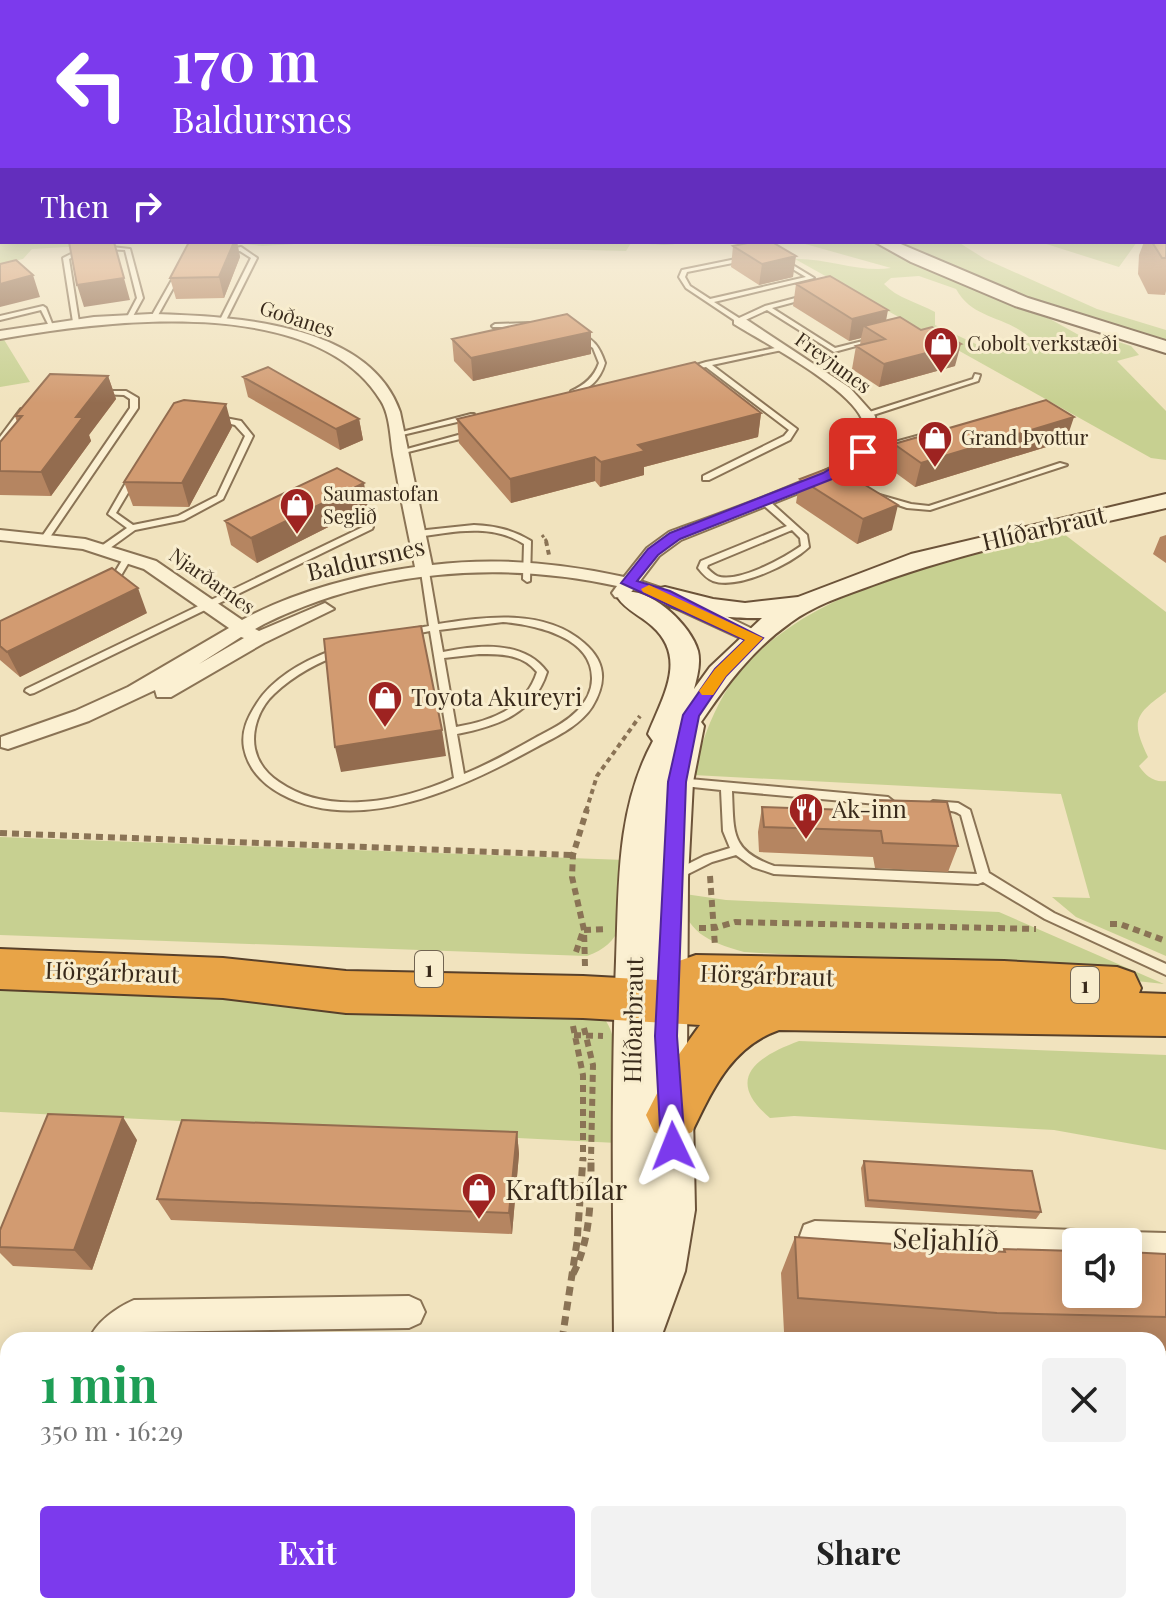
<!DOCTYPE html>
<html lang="en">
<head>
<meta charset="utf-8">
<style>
	body { margin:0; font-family:"Playfair Display",serif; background:#f2f2f2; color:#222; height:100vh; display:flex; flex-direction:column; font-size:30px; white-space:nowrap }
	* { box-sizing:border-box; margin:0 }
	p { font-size:26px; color:#767676 }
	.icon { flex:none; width:44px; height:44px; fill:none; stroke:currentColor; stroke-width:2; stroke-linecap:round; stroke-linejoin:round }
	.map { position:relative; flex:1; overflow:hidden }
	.panel { position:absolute; left:0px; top:1332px; width:1166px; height:282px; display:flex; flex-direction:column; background:#fff; border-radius:24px 24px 0 0; box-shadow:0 4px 20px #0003 }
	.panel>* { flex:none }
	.hud { position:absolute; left:0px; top:0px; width:1166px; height:244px; box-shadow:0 4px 20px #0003; background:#7c3aed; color:#fff; overflow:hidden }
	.controls { position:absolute; left:1062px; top:1228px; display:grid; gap:16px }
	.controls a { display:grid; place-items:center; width:80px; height:80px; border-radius:8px; background:#fff; box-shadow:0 4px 20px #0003; font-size:40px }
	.pin { position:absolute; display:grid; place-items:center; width:68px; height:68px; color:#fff; margin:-34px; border-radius:16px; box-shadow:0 4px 12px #0006 }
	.me { position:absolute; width:88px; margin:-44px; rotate:358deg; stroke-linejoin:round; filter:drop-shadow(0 0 6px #0008) }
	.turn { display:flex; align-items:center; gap:28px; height:168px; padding:0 40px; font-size:36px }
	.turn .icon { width:104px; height:104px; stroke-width:2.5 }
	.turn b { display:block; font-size:56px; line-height:68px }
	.then { display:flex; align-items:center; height:76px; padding:0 40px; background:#0003; gap:16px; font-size:30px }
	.round { display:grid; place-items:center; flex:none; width:84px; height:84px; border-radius:8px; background:#f2f2f2 }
	.summary { display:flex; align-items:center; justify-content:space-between; height:136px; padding:0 40px }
	h1 { font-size:48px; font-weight:700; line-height:60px; color:#1e9e55 }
	.action { display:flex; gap:16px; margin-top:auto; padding:16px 40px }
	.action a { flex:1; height:92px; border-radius:8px; background:#7c3aed; color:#fff; font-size:32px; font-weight:700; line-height:92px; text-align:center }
	.action a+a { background:#f2f2f2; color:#222 }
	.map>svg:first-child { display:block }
	.green { fill:#c7d091; fill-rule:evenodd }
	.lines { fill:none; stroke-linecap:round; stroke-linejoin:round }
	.lane-casing { stroke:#8a7355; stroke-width:4 }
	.street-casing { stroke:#8a7355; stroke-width:4 }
	.secondary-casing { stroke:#6c5339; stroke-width:4 }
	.highway-casing { stroke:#58402a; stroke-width:4 }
	.path-far3 { stroke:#8a7355; stroke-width:3; stroke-dasharray:3 2; stroke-linecap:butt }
	.path-far2 { stroke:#8a7355; stroke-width:4; stroke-dasharray:5 4; stroke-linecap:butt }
	.path-far1 { stroke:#8a7355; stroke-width:6; stroke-dasharray:7 5; stroke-linecap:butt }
	.path { stroke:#8a7355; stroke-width:7; stroke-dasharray:9 6; stroke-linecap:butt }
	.lane { fill:#fbf0d2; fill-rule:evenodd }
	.street { fill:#fbf0d2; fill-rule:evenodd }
	.secondary { fill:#fbf0d2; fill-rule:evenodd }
	.highway { fill:#e8a447; fill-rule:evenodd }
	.wall { fill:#b58561 }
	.shaded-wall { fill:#936c4f }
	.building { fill:#d29b71; stroke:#936c4f; stroke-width:2 }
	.route { fill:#7c3aed; stroke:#51269a; stroke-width:2 }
	.slow { fill:#f59e0b }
	.labels { text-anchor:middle; stroke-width:6; stroke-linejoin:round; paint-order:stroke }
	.far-street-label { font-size:20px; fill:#392a1b; stroke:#f8edce }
	.far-poi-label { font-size:20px; fill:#392a1b; stroke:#f8edce; text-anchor:start }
	.shield { fill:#f8edce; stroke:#726451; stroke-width:2 }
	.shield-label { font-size:22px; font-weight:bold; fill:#392a1b }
	.street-label { font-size:24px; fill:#392a1b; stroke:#f8edce }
	.poi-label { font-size:24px; fill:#392a1b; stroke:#f8edce; text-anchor:start }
	.near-poi-label { font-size:28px; fill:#392a1b; stroke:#f8edce; text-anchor:start }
	.near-street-label { font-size:28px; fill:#392a1b; stroke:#f8edce }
</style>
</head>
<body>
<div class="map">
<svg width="1166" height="1613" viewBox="0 0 1166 1613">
	<rect width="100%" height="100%" fill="#f1e3be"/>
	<!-- green -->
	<path class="green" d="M0,177l2,65h101v3l-71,4 -9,10 -23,5z
		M227,242h457c-21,6 -32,1 -53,1l-5,8 -315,-8 -49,3z
		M798,242h73l69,33 110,44 36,20 17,-2 28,9 8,9 -22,6 49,50v49l-15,-2 -356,-199c32,-1 66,14 96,9zM919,276l37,13c17,31 49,26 74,49l-15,12 -37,-5 -43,-20v-13c-18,-10 -38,-14 -51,-28l7,-6z
		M890,242h68l27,17 112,50 69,21v14l-171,-54z
		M1040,242h97l-18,25z
		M3,338l27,44 -30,5v-48z
		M1064,534l102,78v80c-32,23 -35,29 -18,65l-9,9c6,9 15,17 27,15v175l-90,-39 -24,-20 38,1 -29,-104 -368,-19c8,-31 19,-63 37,-90 67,-97 226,-128 334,-151z
		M0,837l625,23c-2,40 8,80 -38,96l-587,-21z
		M678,893l48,7 273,12 165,72 -147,-16 -273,-16c-38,-11 -57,-19 -66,-59z
		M0,987l602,29c23,24 15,94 15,127l-617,-31z
		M799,1041l367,14v95l-112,-20 -260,-14 -24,2c-46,-39 -14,-61 29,-77z"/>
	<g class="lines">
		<defs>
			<path id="lane" d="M102,246l28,3 13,49 -11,20 -5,-1 10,-19 -12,-48 -21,-1z
				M241,247l16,11 -31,62 -5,1 -1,-1 31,-62 -11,-7 -13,1 -3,-2z
				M83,248l2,1v2l-16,8 10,63 -3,2 -3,-2 -10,-64z
				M746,257l3,2 -1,1 -61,12 -2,5 5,9 20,13 96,-22 -25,-15 5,-1 28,17 -100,24 25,16 26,-12 42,-11 3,2 -1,1 -37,10 63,40 40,-10 3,2 -44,12 -67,-42 -26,12h-4l-51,-34 -7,-11 3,-7z
				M177,271l5,1 -25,45 -5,1 -1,-1z
				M43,306l3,2 7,18h-4l-8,-16 -41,10v-4z
				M495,324l36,-1 3,2 -3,2h-38l-1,-1z
				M576,334c17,2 24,14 29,29 -5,17 -17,29 -34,30v-2c14,-6 23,-14 28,-28l-6,-15 -17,-12z
				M780,347l3,2 -1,1 -70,15 85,64 -7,11 -81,40h-6v-4l81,-40 5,-6 -83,-63 -20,4 -3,-2 23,-7z
				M975,374l5,1 -2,6 -108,35 -7,-2 110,-35z
				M99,391h27l12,7v10l-90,132h-6l-1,-2 89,-130v-9l-6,-4 -27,-1v-2z
				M21,409l7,2 -25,33h-3v-7z
				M471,414h3v4l-76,18 -4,-2z
				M215,416l26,5 12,15 -30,63 -39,21 -49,10 -29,21h-6v-4l27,-19 -19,-14 23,-40 7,2 -22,37 17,12 45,-9 39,-20 28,-60 -10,-11 -20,-5z
				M473,431h3v4l-76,19 -4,-2z
				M924,434h3v4l-64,16 -4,-2z
				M1060,463l7,2 -137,45 -23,-2 -35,-12 4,-2 35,10 18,2z
				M761,499h6l40,36 2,12c-18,17 -71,43 -96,34 -7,-3 -11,-8 -15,-13l3,-7 86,-35 -26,-23zM792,530l8,8 1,8c-17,12 -64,38 -84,30 -4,-2 -8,-6 -10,-8l1,-3z
				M369,524l4,3 -1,2 -338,164 -4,1 -5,-3 1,-2z
				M474,525c22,1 39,5 57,16l-1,40 -3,1 -4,-3 1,-35c-33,-21 -71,-12 -107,-7l-4,-3 4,-3z
				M128,554l4,3 -16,27 -4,3 -3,-1 -1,-2 16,-27z
				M425,569l4,3 9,52c47,-7 106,-16 146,19 22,19 23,39 8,64 -13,20 -39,31 -59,42 -69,38 -174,88 -252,45 -18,-10 -33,-25 -37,-46 -3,-17 4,-31 13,-45 33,-50 116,-67 172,-77l-8,-54zM503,622c33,3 90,15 89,57 0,12 -7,24 -15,32 -12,12 -27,19 -42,27 -23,13 -46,26 -71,36l-7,-40c40,-8 77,-20 90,-62 -23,-32 -69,-27 -104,-20l-4,-22zM430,631l24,147c-52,23 -125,39 -175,4 -12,-8 -21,-19 -24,-33 -4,-20 5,-42 19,-55 41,-39 103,-53 156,-63zM479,654c22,0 44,0 58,18 -12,37 -46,49 -81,55l-12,-69z
				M678,778l210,19 5,4 -5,4 -156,-14c2,42 -2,59 42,75l203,8 -16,-59c-10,-8 -25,-2 -33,-10l5,-4 25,2 12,7 19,63 65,40 112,51v11l-121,-56 -62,-37 -5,2 -204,-10 -21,-7 -17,-12 -24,7 -30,15h-8l-2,-3 2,-3 30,-15 26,-8 -7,-17 -2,-41 -47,-5 -1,-3 1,-3z
				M0,1376h8v16h-8z"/>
			<path id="street" d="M151,314c79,2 218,8 249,98l32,153c65,-8 129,-2 192,12l23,-29 22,-16c35,-13 174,-60 190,-84 5,-8 7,-21 3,-29 -14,-32 -97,-76 -128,-95v-6h10l106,70 25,28 3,25 -14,20 -30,18 -153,61 -22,16 -19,25 44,15 79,38 2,4 -2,4h-14l-111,-51 -5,-1c-6,7 -9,9 -18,7l-3,-4 5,-7c-118,-26 -244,-16 -353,38l-9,5 4,2 66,-28 9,6 -70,34 -93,54h-14l-2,-7 -66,31 -81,28 -7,-2v-10l74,-26 53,-24 101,-59 -85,-59 -61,-20 -83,-9v-10l85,9 71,22 86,59c52,-28 115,-45 173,-53 -7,-36 -15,-71 -21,-107 -4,-18 -3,-43 -13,-59 -65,-108 -276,-81 -381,-62v-8l94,-14zM241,637l3,1 -45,26z
				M815,1221l261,9 11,4 3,8h-14v18l-261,-9 -11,-4 -4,-11 4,-11z
				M1128,1232l38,1v30l-38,-1v-20h-13l2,-6z
				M409,1296l11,5 5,11 -5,11 -11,5 -269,4 -10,8h-41c7,-18 27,-32 45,-40z
				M1158,1446h8v34h-8z
				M8,1542v55l-8,3v-55z"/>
			<path id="secondary" d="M875,242h21l132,56 138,43v12l-151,-47 -104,-44z
				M1166,494v14c-98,23 -199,42 -293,77 -28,10 -59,20 -83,38 -37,26 -64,62 -89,99l3,4 -11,56 -5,96 -1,185 6,52 2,95 -10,61 -25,69h-46c-1,-126 -3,-253 2,-379 3,-75 0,-152 37,-220l-5,-7c15,-38 40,-76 4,-108 -11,-10 -26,-16 -34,-28l4,-6c28,-6 69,33 76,59 3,13 -1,26 -4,38l16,-22 52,-49c-22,1 -97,-4 -110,-23l4,-6 9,-2 48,12 32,4 53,-6 113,-43z
				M543,1606h54l-2,7h-54z"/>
			<path id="highway" d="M0,949l223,9 123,13 237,5 92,5 -3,-6 7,-14 17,-6 308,6 113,6 17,6 7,15 -2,5 27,1v42l-387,-6c-48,17 -66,59 -87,102l-19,8 -19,-8 -8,-17 26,-51 28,-39 -117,-7 -237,-5 -123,-15 -223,-9z"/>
		</defs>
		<!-- lane casing -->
		<use href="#lane" class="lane-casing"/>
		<!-- street casing -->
		<use href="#street" class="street-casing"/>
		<!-- secondary casing -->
		<use href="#secondary" class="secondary-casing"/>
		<!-- highway casing -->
		<use href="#highway" class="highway-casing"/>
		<!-- path-far3 -->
		<path class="path-far3" d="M542,535l6,8"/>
		<!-- path-far2 -->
		<path class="path-far2" d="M546,541l3,14
			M586,811l11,-35 43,-60"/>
		<!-- path-far1 -->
		<path class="path-far1" d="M0,833l573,22
			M710,876l5,70
			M1110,924h10l46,17
			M699,928h16l20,-6 301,7
			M584,930l23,-1
			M576,952l6,-18
			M585,966l-1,-36 -12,-53 1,-22 14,-46
			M573,1026l10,49v85
			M584,1028l9,37 -2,95
			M574,1035l29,1"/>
		<!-- path -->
		<path class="path" d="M573,1274c18,-35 18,-77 18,-116
			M562,1340l15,-98 6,-84
			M496,1613l2,-7"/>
		<!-- lane -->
		<use href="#lane" class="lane"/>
		<!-- street -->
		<use href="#street" class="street"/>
		<!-- secondary -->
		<use href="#secondary" class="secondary"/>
		<!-- highway -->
		<use href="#highway" class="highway"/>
	</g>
	<!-- wall -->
	<path class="wall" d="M1166,204v87l-1,4 -17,-1 -10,-20 1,-19 5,-13h20z
		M189,242h48l3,15 -16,41 -48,1 -6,-21z
		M733,246l60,31 -34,8 -28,-18z
		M796,284l90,36 69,46 -76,21 -27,-18 4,-23 4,-1 1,-7 -12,3 -56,-35z
		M452,339l139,15 -118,27 -19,-20z
		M108,376l8,23 -27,36 2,6 -40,55 -51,-1v-53l17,-20 -2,-6z
		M243,377l116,42 4,21 -23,10 -92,-53z
		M761,413l-3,24 -114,30v8l-44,12 -5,-6 -84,22 -52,-60 -2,-24z
		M232,427l-43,80 -56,-1 -9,-24z
		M1066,441l-151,46 -26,-19 5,-24z
		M800,479l92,51 -35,14 -61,-41z
		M368,507l-111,56 -26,-18 -6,-24z
		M1166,535v28l-13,-9 7,-17z
		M147,613l-127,64 -20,-17v-39z
		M875,800l83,46 -10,26 -73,-4 -2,-11 -114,-5 -1,-20 4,-25 110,4z
		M517,1132l2,22 -7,80 -341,-14 -14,-21z
		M137,1140l-45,130 -79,-4 -13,-13v-23z
		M864,1161l177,51 -5,7 -171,-12 -4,-39z
		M795,1237l207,15 2,-3 162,5v97h-8v-11h-267l-107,-8 -3,-59z
		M1158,1499h8v96h-8z
		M141,1606h240l-1,7h-204l-24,-2z"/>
	<!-- shaded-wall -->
	<path class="shaded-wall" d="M114,242l16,58 -46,7 -7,-22z
		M234,242h3l3,15 -16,41 -5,-21z
		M796,256l-3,21 -34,8 3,-21z
		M33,275l7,22 -40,10v-23z
		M888,310l-4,22 -20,-6 -3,12 -12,3 3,-22z
		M591,332v22l-118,27 -2,-23z
		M961,344l-6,22 -76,21 5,-23z
		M108,376l8,23 -27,36 2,6 -40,55 -10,-24 35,-55z
		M226,404l6,23 -43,80 -7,-24z
		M761,413l-3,24 -114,30v8l-44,12 1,-25 37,-17z
		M1074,417l-8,24 -151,46 6,-24z
		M359,419l4,21 -23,10 -4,-21z
		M595,457v24l-84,22 -1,-24z
		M364,483l4,24 -111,56 -6,-25z
		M898,505l-6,25 -35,14 6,-25z
		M138,588l9,25 -127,64 -13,-25z
		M442,730l4,26 -105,16 -6,-25z
		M123,1117l14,23 -45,130 -18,-20z
		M517,1132l2,22 -7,80 -3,-21z
		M371,1606h10l-1,7h-10z"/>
	<!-- building -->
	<path class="building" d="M1166,204v54h-4l-10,-16h12v-36z
		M69,242h45l10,36 -47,7z
		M189,242h45l-15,35 -49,1z
		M752,242h20l24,14 -34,8 -29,-18z
		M16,260l17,15 -33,9v-20z
		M830,276l58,34 -36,9 -56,-35z
		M567,314l24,18 -120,26 -19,-19z
		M900,317l21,13 11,-3 29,17 -77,20 -28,-18 29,-7 -21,-13z
		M695,362l66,51 -123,32 7,6 -44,11 -6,-5 -85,22 -53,-60z
		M268,367l91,52 -23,10 -93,-52z
		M50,374l58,2 -32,41h7l-42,55 -41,-1v-29l22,-26h-7z
		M184,400l42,4 -44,79 -58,-1 50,-79z
		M1046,400l28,17 -153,46 -27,-19z
		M834,466l64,39 -35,14 -63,-40z
		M337,468l27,15 -113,55 -26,-17z
		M112,568l26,20 -131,64 -7,-6v-25z
		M421,626l21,104 -107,17 -11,-108z
		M875,800l72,2 11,44 -75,-3 -2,-12 -117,-4 -2,-20 115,4z
		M48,1114l75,3 -49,133 -74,-3v-17z
		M182,1120l335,12 -8,81 -352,-14z
		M864,1161l168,10 9,41 -173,-12z
		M795,1237l210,15 -1,-3 72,2v43h52v-42l38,2v63l-169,-4 -199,-15z
		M1158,1499h8v76h-8z
		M184,1606h187l-1,7h-79z"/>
	<!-- sky -->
	<linearGradient id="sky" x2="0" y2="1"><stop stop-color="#8cbad5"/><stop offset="0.44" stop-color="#f9f2e2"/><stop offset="1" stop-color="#f9f2e2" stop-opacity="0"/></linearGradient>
	<rect width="1166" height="403" fill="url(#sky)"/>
	<!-- route -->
	<path class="route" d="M863,449l5,1v5l-36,24 -152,60 -22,16 -21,26 33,10 93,47 -37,38 -27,40 -13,66 -9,254 8,110 -4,8 -8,4 -8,-4 -4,-8 -6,-110 13,-254 15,-67 32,-46 30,-29 -124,-57 27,-34 22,-16 153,-60z"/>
	<!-- slow -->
	<path class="slow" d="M649,585l114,53 -37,38 -13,19h-11l-3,-4 16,-22 30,-29 -102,-48 -2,-3z"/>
	<!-- icons -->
	<defs>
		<symbol id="shop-pin" viewBox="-11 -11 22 30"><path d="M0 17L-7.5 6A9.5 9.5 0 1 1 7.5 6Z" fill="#9e2321" stroke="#f8edce"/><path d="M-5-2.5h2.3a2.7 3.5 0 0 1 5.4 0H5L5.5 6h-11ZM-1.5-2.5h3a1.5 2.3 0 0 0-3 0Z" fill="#fff"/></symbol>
		<symbol id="restaurant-pin" viewBox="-11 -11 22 30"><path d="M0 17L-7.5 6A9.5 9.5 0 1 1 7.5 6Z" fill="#9e2321" stroke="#f8edce"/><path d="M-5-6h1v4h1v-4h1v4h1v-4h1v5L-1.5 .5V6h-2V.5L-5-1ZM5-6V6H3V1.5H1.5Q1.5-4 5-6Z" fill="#fff"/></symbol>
	</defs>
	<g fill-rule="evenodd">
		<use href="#shop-pin" x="921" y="324" width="40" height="54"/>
		<use href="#shop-pin" x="915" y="418" width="40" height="54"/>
		<use href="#shop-pin" x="277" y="485" width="40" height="54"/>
		<use href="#shop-pin" x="365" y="678" width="40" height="54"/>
		<use href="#restaurant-pin" x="786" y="790" width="40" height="54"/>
		<use href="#shop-pin" x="459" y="1170" width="40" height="54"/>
	</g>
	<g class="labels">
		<!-- far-street labels -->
		<g class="far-street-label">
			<text transform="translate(297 319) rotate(18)" y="7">Goðanes</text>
			<text transform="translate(833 363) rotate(36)" y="7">Freyjunes</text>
			<text transform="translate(212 581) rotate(35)" y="7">Njarðarnes</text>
		</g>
		<!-- far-poi labels -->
		<g class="far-poi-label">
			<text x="967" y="351">Cobolt verkstæði</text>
			<text x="961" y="445">Grand Þvottur</text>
			<text x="323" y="501">Saumastofan<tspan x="323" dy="23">Seglið</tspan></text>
		</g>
		<!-- shield labels -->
		<g class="shield">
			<rect x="415" y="951" width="28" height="36" rx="6"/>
			<rect x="1071" y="967" width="28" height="36" rx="6"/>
		</g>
		<g class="shield-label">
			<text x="429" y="977">1</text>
			<text x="1085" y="993">1</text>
		</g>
		<!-- street labels -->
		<g class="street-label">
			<text transform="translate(1044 529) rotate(-13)" y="8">Hlíðarbraut</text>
			<text transform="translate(366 560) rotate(-13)" y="8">Baldursnes</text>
			<text transform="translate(112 973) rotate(2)" y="8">Hörgárbraut</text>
			<text transform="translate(767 976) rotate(2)" y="8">Hörgárbraut</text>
			<text transform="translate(634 1020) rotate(-89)" y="8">Hlíðarbraut</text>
		</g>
		<!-- poi labels -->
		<g class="poi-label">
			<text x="411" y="706">Toyota Akureyri</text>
			<text x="832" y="818">Ak-inn</text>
		</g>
		<!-- near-poi labels -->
		<g class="near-poi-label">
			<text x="505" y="1200">Kraftbílar</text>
		</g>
		<!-- near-street labels -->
		<g class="near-street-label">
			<text transform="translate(946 1240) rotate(2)" y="10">Seljahlíð</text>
		</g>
	</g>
</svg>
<div class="controls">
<a><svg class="icon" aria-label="sound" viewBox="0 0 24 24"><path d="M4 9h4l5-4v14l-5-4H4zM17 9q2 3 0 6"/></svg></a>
</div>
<div class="pin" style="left:863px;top:452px;background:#d93025"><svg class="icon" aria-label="arrive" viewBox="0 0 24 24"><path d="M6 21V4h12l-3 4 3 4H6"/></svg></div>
<svg class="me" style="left:673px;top:1146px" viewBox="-20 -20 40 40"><path d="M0-17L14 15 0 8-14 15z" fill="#7c3aed" stroke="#fff" stroke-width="4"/></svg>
<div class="hud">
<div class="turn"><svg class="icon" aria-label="left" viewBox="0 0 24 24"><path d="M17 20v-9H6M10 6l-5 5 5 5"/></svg><div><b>170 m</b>Baldursnes</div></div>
<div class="then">Then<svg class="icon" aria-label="right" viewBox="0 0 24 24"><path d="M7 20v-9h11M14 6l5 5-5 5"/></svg></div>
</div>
<section class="panel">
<div class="summary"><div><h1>1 min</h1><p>350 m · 16:29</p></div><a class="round"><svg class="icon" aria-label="close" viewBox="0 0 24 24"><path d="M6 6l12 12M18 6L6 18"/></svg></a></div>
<div class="action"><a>Exit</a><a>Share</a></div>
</section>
</div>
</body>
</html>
